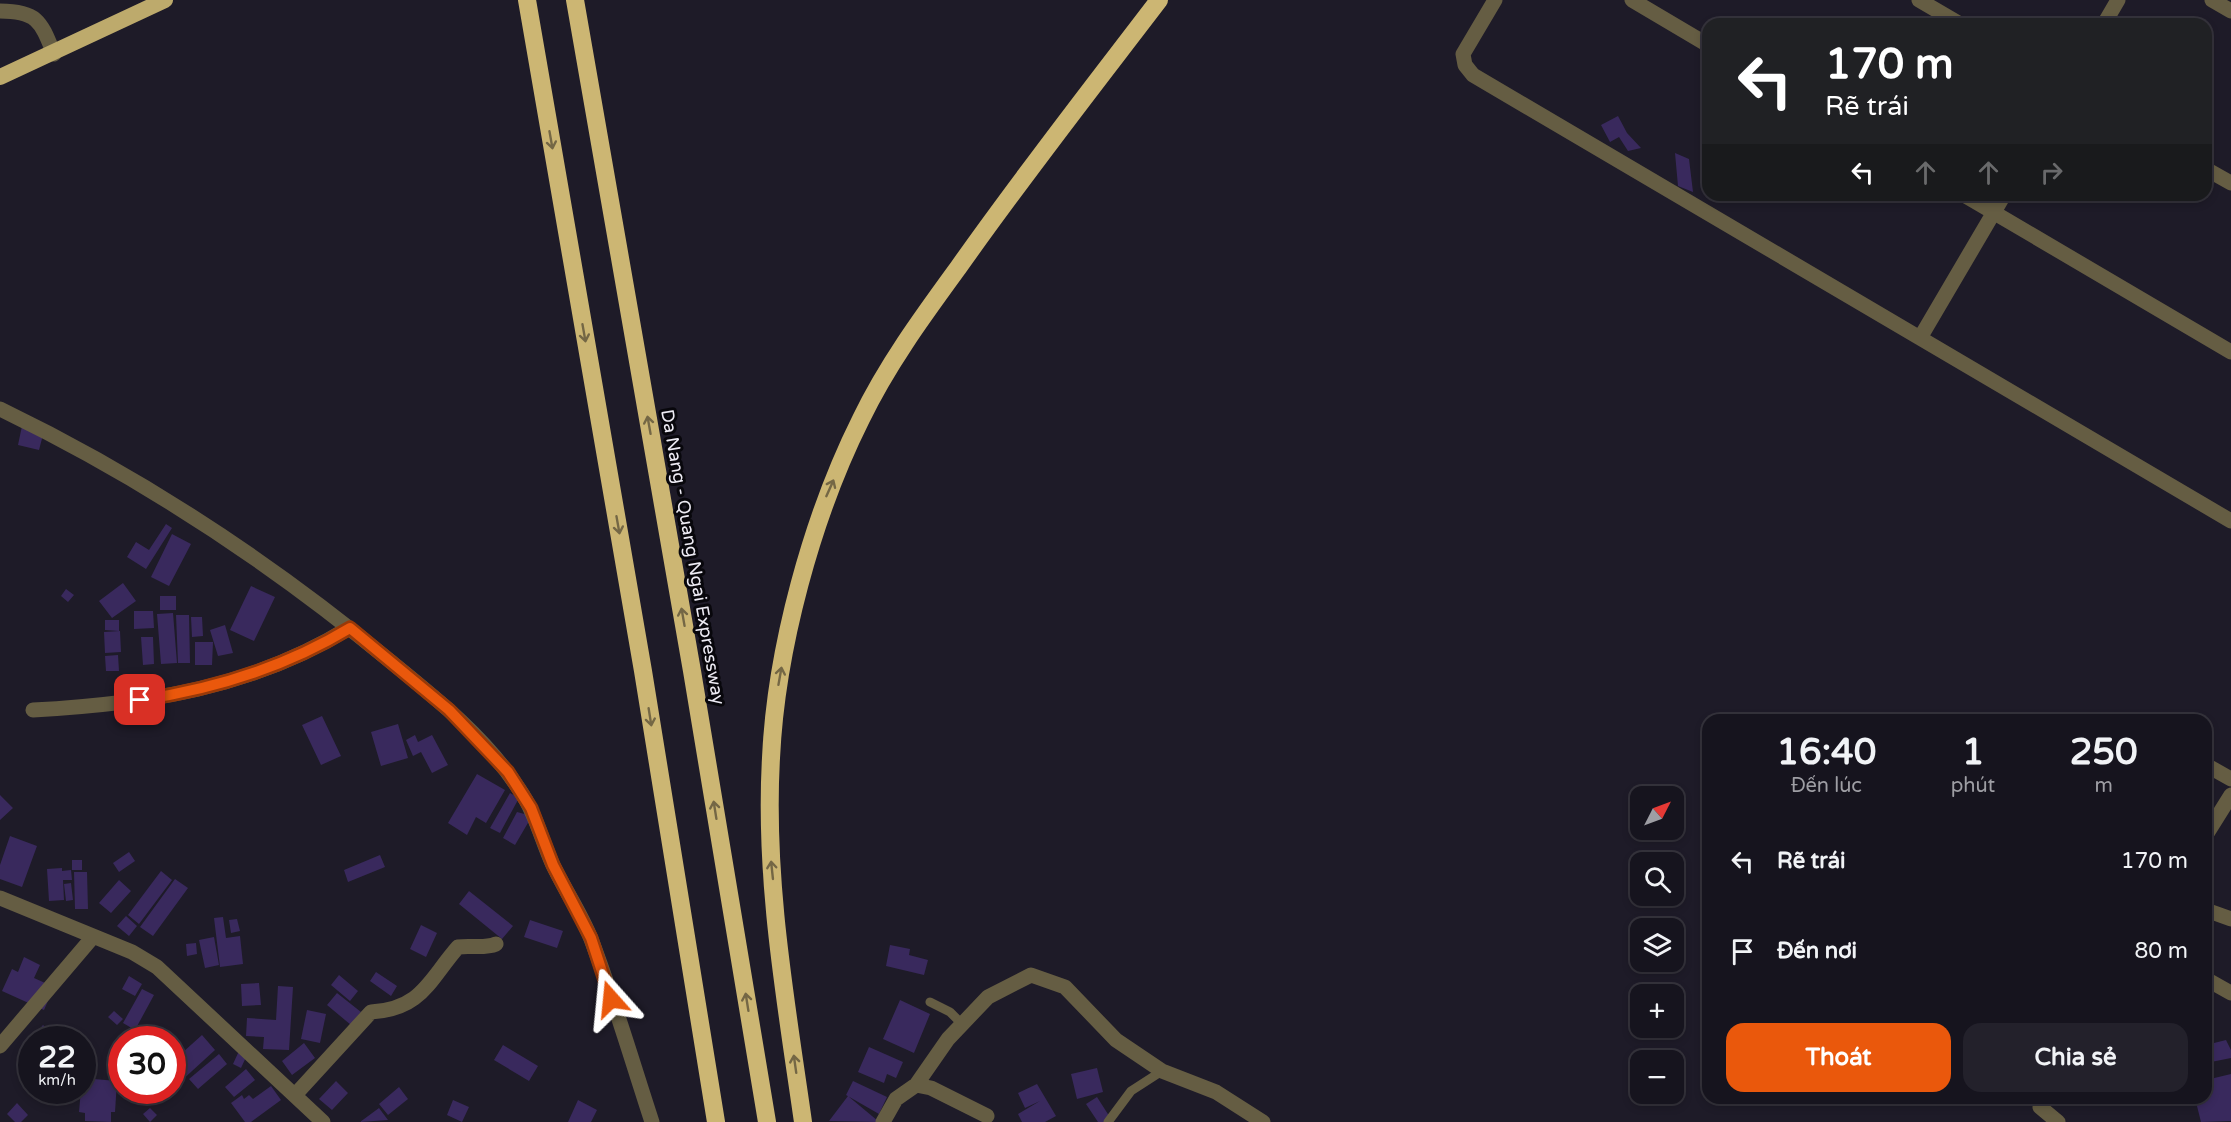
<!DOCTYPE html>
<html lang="vi">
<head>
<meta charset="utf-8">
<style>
	body { margin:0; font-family:"Varela Round",sans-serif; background:#23212b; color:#f1f3f6; height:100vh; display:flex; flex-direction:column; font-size:22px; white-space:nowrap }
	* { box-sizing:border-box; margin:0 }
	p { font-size:20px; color:#9e9ea4 }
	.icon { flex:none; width:33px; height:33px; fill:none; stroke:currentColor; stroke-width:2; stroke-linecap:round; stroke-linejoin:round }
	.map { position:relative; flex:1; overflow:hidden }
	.side { position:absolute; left:1702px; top:714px; width:510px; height:390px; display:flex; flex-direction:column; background:#16141e; border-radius:18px; box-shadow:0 3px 9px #0003,0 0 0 2px #35333c }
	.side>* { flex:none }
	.hud { position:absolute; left:1702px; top:18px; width:510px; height:183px; border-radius:18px; box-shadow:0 3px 9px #0003,0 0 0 2px #35333c; background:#202124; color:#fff; overflow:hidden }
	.needle { width:39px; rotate:48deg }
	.controls { position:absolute; left:1630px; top:786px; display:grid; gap:12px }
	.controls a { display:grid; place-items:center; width:54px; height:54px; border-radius:12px; background:#16141e; box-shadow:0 3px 9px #0003,0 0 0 2px #35333c; font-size:30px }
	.speed { position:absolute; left:18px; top:1026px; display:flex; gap:12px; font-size:30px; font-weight:700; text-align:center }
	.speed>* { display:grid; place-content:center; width:78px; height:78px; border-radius:50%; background:#16141e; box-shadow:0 3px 9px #0003,0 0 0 2px #35333c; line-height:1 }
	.speed small { font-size:15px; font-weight:400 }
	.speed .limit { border:9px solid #d22; background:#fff; color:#111 }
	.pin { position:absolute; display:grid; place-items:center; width:51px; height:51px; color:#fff; margin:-26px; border-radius:12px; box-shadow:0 3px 9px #0006 }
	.me { position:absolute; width:66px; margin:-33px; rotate:342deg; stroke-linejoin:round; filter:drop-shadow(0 0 4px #0008) }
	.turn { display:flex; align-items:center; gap:21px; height:126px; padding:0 24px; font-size:27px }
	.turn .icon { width:78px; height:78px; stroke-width:2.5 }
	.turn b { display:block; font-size:42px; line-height:51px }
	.lanes { display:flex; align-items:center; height:57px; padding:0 24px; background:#0003; justify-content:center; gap:30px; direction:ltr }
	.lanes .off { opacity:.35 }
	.eta { display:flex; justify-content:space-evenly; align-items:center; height:102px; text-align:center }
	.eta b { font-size:36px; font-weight:800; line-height:42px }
	.action { display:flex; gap:12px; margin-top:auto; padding:12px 24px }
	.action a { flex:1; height:69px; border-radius:18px; background:#ea580c; color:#fff; font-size:24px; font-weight:800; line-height:69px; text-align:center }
	.action a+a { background:#23212b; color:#f1f3f6 }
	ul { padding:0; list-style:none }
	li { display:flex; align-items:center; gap:18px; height:90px; padding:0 24px }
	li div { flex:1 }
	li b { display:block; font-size:22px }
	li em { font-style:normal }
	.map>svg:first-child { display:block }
	.building { fill:#39295d }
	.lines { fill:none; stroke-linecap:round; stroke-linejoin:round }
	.service { stroke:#655d43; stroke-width:9 }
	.minor { stroke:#655d43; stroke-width:15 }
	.tertiary { stroke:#655d43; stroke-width:15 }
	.trunk { stroke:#bdaa6c; stroke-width:16 }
	.motorway { stroke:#ccb673; stroke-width:18 }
	.oneway { stroke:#746745 }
	.route-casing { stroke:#983908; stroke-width:15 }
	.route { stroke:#ea580c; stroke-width:10 }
	.labels { text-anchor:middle; stroke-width:6; stroke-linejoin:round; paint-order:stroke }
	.street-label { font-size:18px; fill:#edebf4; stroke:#08070c }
</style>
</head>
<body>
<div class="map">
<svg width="2231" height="1122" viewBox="0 0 2231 1122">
	<rect width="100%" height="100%" fill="#1e1b28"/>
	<!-- building -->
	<path class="building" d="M1618,116l9,17 14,15 -13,3 -9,-14 -9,5 -9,-17z
		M1675,153l14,6 4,33 -15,-6z
		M22,426l22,5 -5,19 -21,-5z
		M166,524l6,4 -26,41 -19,-12 9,-15 13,8z
		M172,534l19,10 -22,42 -18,-9z
		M123,583l13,18 -24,17 -13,-17z
		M251,586l24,11 -21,44 -24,-11z
		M66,589l8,6 -6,7 -7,-6z
		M160,596h16v14h-16z
		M134,611h19l1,17 -20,1z
		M173,613l4,50 -16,1 -4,-50z
		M176,615h13l1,48h-12z
		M191,617h11l1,19 -11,1z
		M105,620h14v11l-14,-1z
		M225,625l8,28 -15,3 -8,-26z
		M120,631l1,21 -16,1 -1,-21z
		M141,637h12l1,27 -11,1z
		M195,642h18l-1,23h-17z
		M118,655l1,16h-13l-1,-15z
		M322,716l19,40 -20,9 -19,-40z
		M398,724l10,34 -27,8 -10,-34z
		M415,735l3,7 14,-7 16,30 -16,8 -11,-21 -8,4 -7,-16z
		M477,774l28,16 -19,33 -10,-6 -9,18 -19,-12z
		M510,793l9,5 -19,35 -10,-5z
		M0,795l13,13 -13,12z
		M517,812l15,4 -17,29 -12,-7z
		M10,836l27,10 -15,41 -22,-8v-14z
		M129,852l6,9 -16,11 -6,-9z
		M380,855l5,12 -37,15 -4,-12z
		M72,860h10v10h-10z
		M62,868v3l9,-1 1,10h-9l1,20 -15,1 -2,-32z
		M161,871l11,9 -33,44 -11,-9z
		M74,872h13l1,37h-13z
		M175,879l13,9 -35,48 -13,-9z
		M119,880l12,11 -20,22 -12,-10z
		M71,883l2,17 -7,1 -2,-17z
		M469,891l44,35 -11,13 -43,-35z
		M126,916l11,10 -8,10 -12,-10z
		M223,917l3,21 14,-2 3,28 -23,3 -6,-49z
		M237,919l3,12 -9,2 -2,-13z
		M530,920l33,11 -6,17 -33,-11z
		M421,925l16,8 -11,24 -16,-8z
		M214,937l5,28 -14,3 -6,-28z
		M196,943l1,11 -10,2 -1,-12z
		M890,945l20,4 -1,6 19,5 -4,15 -38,-9z
		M24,957l16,8 -6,13 20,9 -10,23 -42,-19 10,-22 6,3z
		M376,972l21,14 -6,10 -21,-15z
		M339,975l19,16 -8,10 -19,-16z
		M129,976l13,8 -7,12 -13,-7z
		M259,983l2,22 -19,1 -1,-22z
		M278,986l15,1 -4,63 -26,-1 1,-12 -18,-1 1,-18 29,2z
		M142,989l12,6 -19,35 -12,-7z
		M337,993l24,19 -10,13 -24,-20z
		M900,1000l30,14 -16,39 -31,-14z
		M307,1010l19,4 -6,29 -19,-4z
		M114,1011l9,8 -6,6 -9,-8z
		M43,1025l5,5 -8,10 -5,-5z
		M202,1035l13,15 -35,32 -8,-8v-12z
		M2226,1040l5,10v8l-25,5v-18z
		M304,1043l11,15 -23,17 -10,-14z
		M503,1045l35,21 -9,15 -35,-21z
		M869,1047l34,15 -7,16 -9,-4 -3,9 -26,-11z
		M239,1051l8,4 -6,13 -8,-4z
		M219,1054l8,10 -29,25 -9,-10z
		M22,1067l10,1v8l-11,-1z
		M1097,1068l6,24 -26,7 -6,-25z
		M246,1069l9,11 -21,17 -9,-10z
		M2231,1074v47l-30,1 -6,-24h11v-18z
		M82,1078l35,3 -2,31h-4v10l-26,-1v-8l-6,-1z
		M336,1081l12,12 -16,17 -13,-11z
		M853,1081l34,16 -8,17 -33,-19z
		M1037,1084l19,32 -11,6h-23l-4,-8 22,-13 -15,7 -7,-15z
		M271,1086l10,14 -30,22h-6l-14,-19 11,-8 2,4 5,-4 4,4z
		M399,1087l9,12 -20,16 -9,-11z
		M848,1096l30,25 -1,1 -48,-1z
		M1097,1097l16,25h-15l-12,-18z
		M453,1100l16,7 -7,15 -15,-7z
		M578,1100l19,10 -6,12h-23z
		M17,1103l11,12 -7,7h-6l-8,-8z
		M150,1108l7,7 -7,7 -7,-8z
		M379,1108l9,12 -28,2z"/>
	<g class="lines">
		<!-- service -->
		<path class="service" d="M930,1002l20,10 12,12
			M1108,1122l23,-31 31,-20"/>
		<!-- minor -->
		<path class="minor" d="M1495,0l-32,54 2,11 8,10 758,446
			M1632,0l76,45
			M1919,0l41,24
			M2212,0l19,11
			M2104,24l14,-24
			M2206,169l25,14
			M1964,195l267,157
			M1920,338l84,-143
			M0,409c141,68 270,153 390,252 47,38 96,77 129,128 16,23 22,49 33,74 12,26 29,50 39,76 23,60 41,122 61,183
			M33,710c113,-6 219,-22 316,-82
			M2206,765l25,14
			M2206,835l25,-40
			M0,898l132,54 25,15 166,155
			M2206,910l25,9
			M2206,979l25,14
			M0,1046l92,-108
			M916,1085l32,-46 40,-42 43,-22 34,12 51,53 46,31 54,21 47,30
			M295,1095l76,-83c51,-3 58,-32 87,-65 13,-2 26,2 38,-3
			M2045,1098l-5,9 18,15
			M883,1122l13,-23 20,-14 15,3 56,28"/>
		<!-- tertiary -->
		<path class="tertiary" d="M0,11c38,0 41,11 54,43"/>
		<!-- trunk -->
		<path class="trunk" d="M0,77l165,-77"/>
		<!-- motorway -->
		<path class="motorway" d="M527,0l116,671 73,451
			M575,0l117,671 75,451
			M803,1122c-17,-120 -39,-242 -32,-364 5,-109 41,-241 90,-339 26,-54 62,-103 97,-151 64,-91 133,-179 201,-268"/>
	</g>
	<!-- one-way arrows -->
	<defs><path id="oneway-shaft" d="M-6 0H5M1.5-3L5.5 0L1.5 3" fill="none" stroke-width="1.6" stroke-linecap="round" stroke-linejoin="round" transform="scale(1.5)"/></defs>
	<g class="oneway">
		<use href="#oneway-shaft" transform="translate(551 140) rotate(80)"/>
		<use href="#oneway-shaft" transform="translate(584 333) rotate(80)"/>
		<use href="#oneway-shaft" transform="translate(649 425) rotate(-100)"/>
		<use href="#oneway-shaft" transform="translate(830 488) rotate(-66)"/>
		<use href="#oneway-shaft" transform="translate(618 525) rotate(80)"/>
		<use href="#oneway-shaft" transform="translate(683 617) rotate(-100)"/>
		<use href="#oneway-shaft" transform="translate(780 676) rotate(-80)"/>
		<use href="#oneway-shaft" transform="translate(650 717) rotate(81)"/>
		<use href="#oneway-shaft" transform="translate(715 810) rotate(-99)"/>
		<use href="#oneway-shaft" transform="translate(772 870) rotate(-96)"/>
		<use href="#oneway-shaft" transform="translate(747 1002) rotate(-99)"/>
		<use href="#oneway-shaft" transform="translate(795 1064) rotate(-98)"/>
	</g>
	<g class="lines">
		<defs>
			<path id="route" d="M140,700c75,-11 144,-32 210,-72l99,82 59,62 23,36 22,57 38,73 20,61"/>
		</defs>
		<!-- route casing -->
		<use href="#route" class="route-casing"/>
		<!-- route -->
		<use href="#route" class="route"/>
	</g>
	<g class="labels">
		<!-- street labels -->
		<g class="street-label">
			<text transform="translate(693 557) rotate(80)" y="6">Da Nang - Quang Ngai Expressway</text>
		</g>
	</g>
</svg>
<div class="controls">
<a><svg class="needle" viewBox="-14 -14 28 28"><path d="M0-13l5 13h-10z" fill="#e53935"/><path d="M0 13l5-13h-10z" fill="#9e9ea4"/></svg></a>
<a><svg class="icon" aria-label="search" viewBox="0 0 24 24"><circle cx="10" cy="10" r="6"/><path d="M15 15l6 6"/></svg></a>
<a><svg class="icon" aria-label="layers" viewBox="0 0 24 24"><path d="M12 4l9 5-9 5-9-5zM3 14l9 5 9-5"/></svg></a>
<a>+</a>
<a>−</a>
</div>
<div class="speed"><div>22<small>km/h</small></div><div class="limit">30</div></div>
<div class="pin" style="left:140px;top:700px;background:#d93025"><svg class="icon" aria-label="arrive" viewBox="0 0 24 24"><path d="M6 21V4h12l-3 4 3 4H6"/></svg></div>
<svg class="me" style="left:611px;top:999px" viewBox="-20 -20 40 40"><path d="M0-17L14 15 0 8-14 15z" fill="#ea580c" stroke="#fff" stroke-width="4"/></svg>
<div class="hud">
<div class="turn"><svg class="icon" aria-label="left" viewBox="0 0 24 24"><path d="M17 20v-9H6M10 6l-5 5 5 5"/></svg><div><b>170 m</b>Rẽ trái</div></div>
<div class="lanes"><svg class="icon" aria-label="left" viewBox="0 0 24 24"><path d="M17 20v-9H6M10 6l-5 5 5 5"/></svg><svg class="icon off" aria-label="ahead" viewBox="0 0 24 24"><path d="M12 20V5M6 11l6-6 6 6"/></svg><svg class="icon off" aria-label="ahead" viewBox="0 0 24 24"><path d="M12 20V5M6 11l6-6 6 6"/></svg><svg class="icon off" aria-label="right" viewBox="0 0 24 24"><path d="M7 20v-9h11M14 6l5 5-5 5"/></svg></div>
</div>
<section class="side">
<div class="eta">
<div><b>16:40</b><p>Đến lúc</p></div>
<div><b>1</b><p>phút</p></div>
<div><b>250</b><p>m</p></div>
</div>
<ul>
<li><svg class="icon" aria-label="left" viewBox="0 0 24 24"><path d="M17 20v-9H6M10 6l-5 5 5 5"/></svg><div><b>Rẽ trái</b></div><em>170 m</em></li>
<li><svg class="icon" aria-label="arrive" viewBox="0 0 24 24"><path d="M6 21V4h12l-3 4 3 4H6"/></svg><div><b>Đến nơi</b></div><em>80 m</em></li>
</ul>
<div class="action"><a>Thoát</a><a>Chia sẻ</a></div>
</section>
</div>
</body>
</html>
